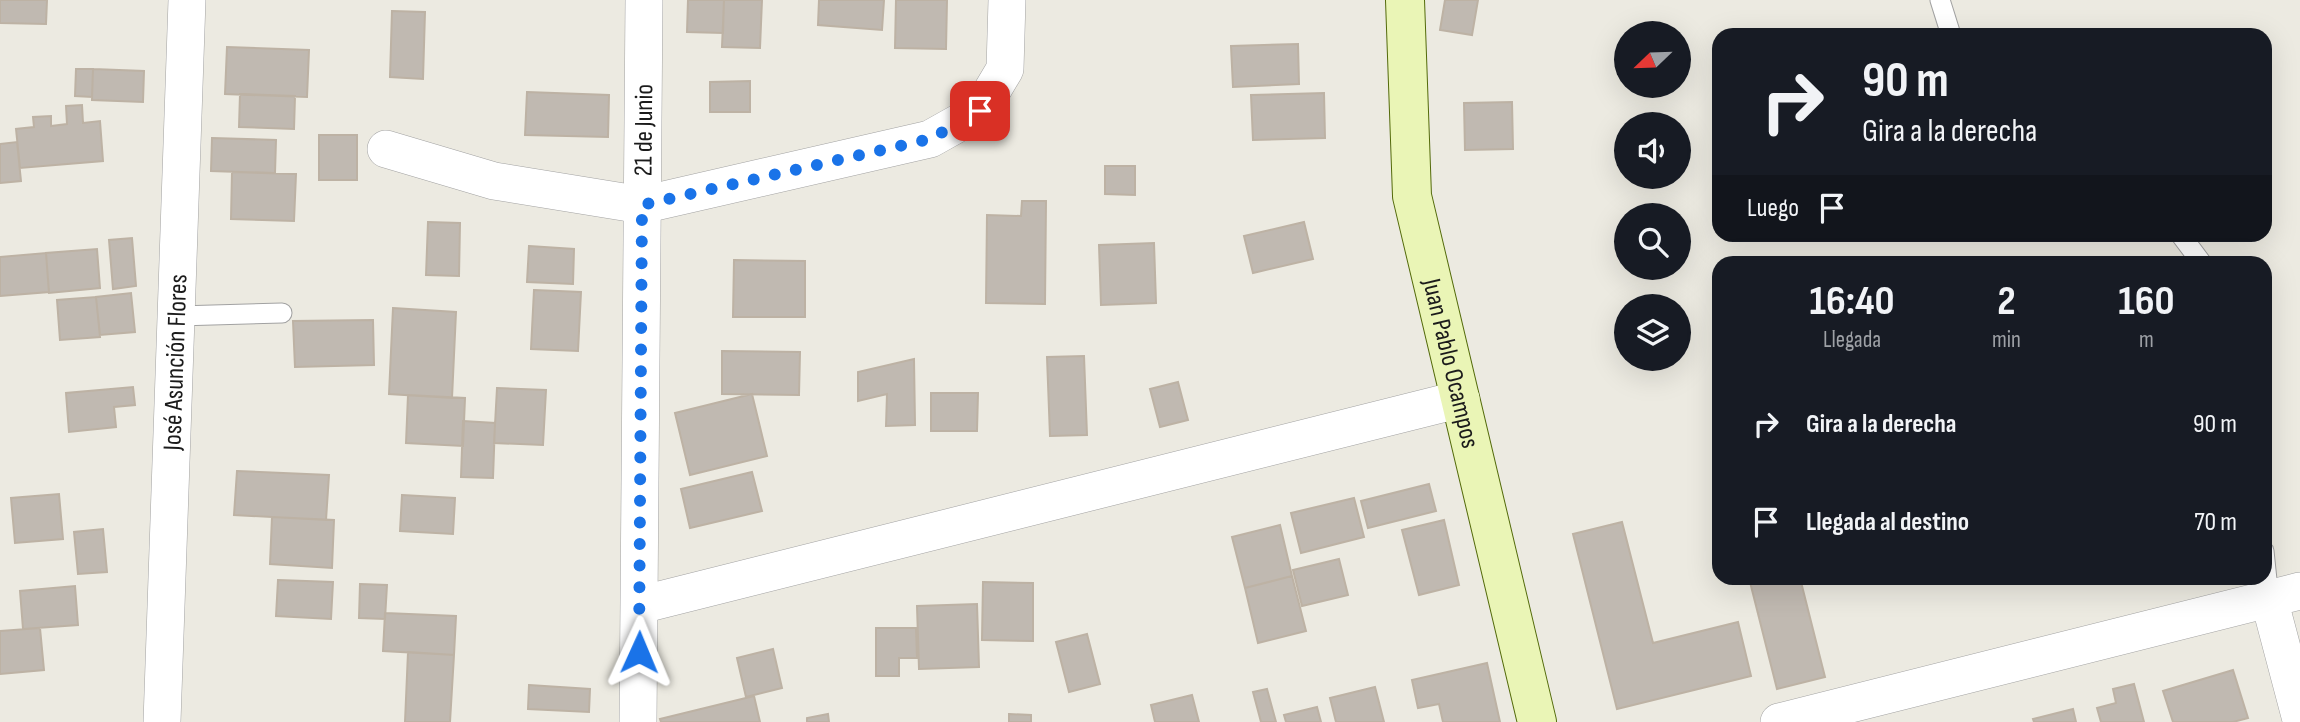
<!DOCTYPE html>
<html lang="es">
<head>
<meta charset="utf-8">
<style>
	body { margin:0; font-family:"Sofia Sans Condensed",sans-serif; background:#242831; color:#f1f3f6; height:100vh; display:flex; flex-direction:column; font-size:26px; white-space:nowrap }
	* { box-sizing:border-box; margin:0 }
	p { font-size:23px; color:#9ea1a6 }
	.icon { flex:none; width:38px; height:38px; fill:none; stroke:currentColor; stroke-width:2; stroke-linecap:round; stroke-linejoin:round }
	.map { position:relative; flex:1; overflow:hidden }
	.sheet { position:absolute; left:1712px; top:256px; width:560px; height:329px; display:flex; flex-direction:column; background:#171b24; border-radius:21px; box-shadow:0 7px 28px #0002 }
	.sheet>* { flex:none }
	.guide { position:absolute; left:1712px; top:28px; width:560px; height:214px; border-radius:21px; box-shadow:0 7px 28px #0002; background:#171b24; color:#f1f3f6; overflow:hidden }
	.needle { width:46px; rotate:247deg }
	.fabs { position:absolute; left:1614px; top:21px; display:grid; gap:14px }
	.fabs a { display:grid; place-items:center; width:77px; height:77px; border-radius:50%; background:#171b24; box-shadow:0 7px 28px #0002; font-size:35px }
	.pin { position:absolute; display:grid; place-items:center; width:60px; height:60px; color:#fff; margin:-30px; border-radius:14px; box-shadow:0 4px 10px #0006 }
	.me { position:absolute; width:77px; margin:-38px; rotate:1deg; stroke-linejoin:round; filter:drop-shadow(0 0 5px #0008) }
	.turn { display:flex; align-items:center; gap:24px; height:147px; padding:0 35px; font-size:32px }
	.turn .icon { width:91px; height:91px; stroke-width:2.5 }
	.turn b { display:block; font-size:49px; line-height:60px }
	.then { display:flex; align-items:center; height:66px; padding:0 35px; background:#0003; gap:14px; font-size:26px }
	.eta { display:flex; justify-content:space-evenly; align-items:center; height:119px; text-align:center }
	.eta b { font-size:42px; font-weight:700; line-height:49px }
	ul { padding:0; list-style:none }
	li { display:flex; align-items:center; gap:21px; height:98px; padding:0 35px }
	li div { flex:1 }
	li b { display:block; font-size:26px }
	li em { font-style:normal }
	.map>svg:first-child { display:block }
	.building { fill:#c0b9b1; stroke:#bdb2a4; stroke-width:2 }
	.lines { fill:none; stroke-linecap:round; stroke-linejoin:round }
	.lane-casing { stroke:#a2a2a2; stroke-width:21 }
	.street-casing { stroke:#a2a2a2; stroke-width:38 }
	.secondary-casing { stroke:#536a0a; stroke-width:40 }
	.lane { stroke:#fff; stroke-width:19 }
	.street { stroke:#fff; stroke-width:37 }
	.secondary { stroke:#eaf5b6; stroke-width:38 }
	.route { stroke:#1a73e8; stroke-width:12; stroke-dasharray:0 21.6 }
	.labels { text-anchor:middle; stroke-width:5; stroke-linejoin:round; paint-order:stroke }
	.street-label { font-size:26px; fill:#1b1b1b; stroke:#fff }
</style>
</head>
<body>
<div class="map">
<svg width="2300" height="722" viewBox="0 0 2300 722">
	<rect width="100%" height="100%" fill="#eceae1"/>
	<!-- building -->
	<path class="building" d="M0,0h47l-1,24 -46,-1z
		M688,0h36l-1,33 -36,-1z
		M724,0h38l-2,48 -38,-1z
		M819,0h65l-2,30 -64,-5z
		M896,0h51l-1,49 -51,-1z
		M1445,0h33l-6,35 -32,-5z
		M392,11l33,1 -2,67 -33,-2z
		M1298,44l1,40 -66,3 -2,-41z
		M227,47l82,3 -2,47 -82,-3z
		M76,69h17l-1,28 -17,-1z
		M93,69l51,2 -1,31 -51,-2z
		M750,81v31h-40v-30z
		M527,92l82,3 -1,42 -83,-2z
		M1324,93l1,45 -72,2 -2,-45z
		M240,94l55,2 -1,33 -55,-2z
		M1512,102l1,47 -48,1 -1,-47z
		M82,105l1,18 17,-2 3,40 -83,7 -4,-39 18,-2 -1,-10 18,-1v10l16,-2 -1,-18z
		M319,135h38v45h-38z
		M212,138l64,2 -1,33 -64,-2z
		M17,142l4,39 -21,2v-39z
		M1105,166h30v29l-30,-1z
		M232,172l64,2 -2,47 -63,-2z
		M1022,201h24l-1,103 -59,-1 1,-88 34,1z
		M428,222l32,1 -1,53 -33,-1z
		M1304,222l9,37 -60,14 -9,-37z
		M132,238l4,48 -23,3 -4,-49z
		M1154,243l2,60 -55,2 -2,-60z
		M529,246l45,3 -1,35 -46,-2z
		M97,249l3,39 -51,5 -3,-40z
		M46,253l3,39 -49,4v-39z
		M734,260l71,1v56h-72z
		M534,290l47,2 -3,59 -47,-2z
		M131,293l4,39 -35,3 -4,-38z
		M96,297l4,40 -40,3 -3,-40z
		M393,308l63,4 -4,86 -63,-4z
		M373,320l1,45 -79,2 -2,-46z
		M722,351l78,1 -1,43 -77,-1z
		M1084,356l3,79 -37,1 -3,-79z
		M914,359l1,66 -29,1 1,-32 -29,7v-29z
		M1178,382l10,38 -28,7 -10,-38z
		M133,387l2,18 -21,2 2,20 -47,5 -3,-39z
		M497,388l49,2 -3,55 -49,-2z
		M931,393h47l-1,38h-46z
		M752,394l15,62 -77,19 -15,-62z
		M408,395l57,3 -2,48 -57,-3z
		M463,421l32,2 -2,55 -32,-1z
		M237,471l92,4 -3,45 -92,-5z
		M752,472l10,39 -72,17 -9,-39z
		M1429,484l7,27 -68,17 -7,-27z
		M59,494l4,45 -48,4 -4,-45z
		M402,495l53,3 -2,36 -53,-3z
		M1354,498l10,39 -63,16 -10,-40z
		M272,517l62,3 -2,48 -62,-4z
		M1444,520l15,65 -40,10 -17,-65z
		M1622,522l31,121 85,-21 13,54 -134,33 -44,-175z
		M1280,525l12,51 -47,12 -13,-51z
		M103,529l4,43 -29,2 -4,-42z
		M1339,559l9,36 -46,11 -9,-36z
		M1292,576l14,55 -48,12 -13,-55z
		M1749,578h51l25,99 -48,12z
		M278,580l55,2 -2,37 -55,-3z
		M983,582l50,1v58l-51,-1z
		M360,584l27,1 -2,34 -26,-1z
		M75,586l3,39 -55,4 -3,-38z
		M977,604l2,63 -60,2 -2,-63z
		M385,613l71,3 -2,39 -71,-4z
		M40,628l4,42 -44,4v-43z
		M876,628h40l1,30h-18v18h-23z
		M1087,634l13,50 -31,8 -13,-50z
		M773,649l9,39 -36,9 -9,-39z
		M408,652l46,3 -4,67h-45z
		M1487,663l13,59h-57l-4,-18 -21,4 -6,-28z
		M2233,670l15,48 -15,4h-60l-10,-31z
		M2134,684l10,38h-43l-4,-14 19,-5 -3,-14z
		M529,685l61,4 -1,23 -61,-3z
		M1375,687l9,35h-48l-6,-24z
		M1267,689l9,33h-15l-8,-30z
		M1192,695l7,27h-44l-4,-17z
		M754,696l6,26h-99l-1,-3z
		M1317,707l4,15h-35l-2,-7z
		M2073,709l3,13h-42l-1,-3z
		M828,714l1,8h-22v-4z
		M1009,714l22,1v7h-22z"/>
	<g class="lines">
		<defs>
			<path id="lane" d="M1940,0l11,35
				M2180,234l21,28
				M178,316l104,-3
				M2264,551l5,48"/>
			<g id="street">
				<path d="M386,149l108,32 148,24 288,-66 50,-28 25,-42 2,-69"/>
				<path d="M2269,599l31,117"/>
				<path d="M640,605l821,-206"/>
				<path id="s1" d="M162,722l25,-722"/>
				<path id="s2" d="M638,722l6,-722"/>
				<path d="M1779,722l521,-131"/>
			</g>
			<g id="secondary">
				<path id="s3" d="M1405,0l7,196 125,526"/>
			</g>
		</defs>
		<!-- lane casing -->
		<use href="#lane" class="lane-casing"/>
		<!-- street casing -->
		<use href="#street" class="street-casing"/>
		<!-- secondary casing -->
		<use href="#secondary" class="secondary-casing"/>
		<!-- lane -->
		<use href="#lane" class="lane"/>
		<!-- street -->
		<use href="#street" class="street"/>
		<!-- secondary -->
		<use href="#secondary" class="secondary"/>
	</g>
	<g class="lines">
		<!-- route -->
		<path class="route" d="M639,652l3,-447 288,-66 50,-28"/>
	</g>
	<g class="labels">
		<!-- street labels -->
		<g class="street-label">
			<text dy="9" stroke="none"><textPath href="#s2" startOffset="592">21 de Junio</textPath></text>
			<text dy="9" stroke="none"><textPath href="#s1" startOffset="360">José Asunción Flores</textPath></text>
			<text dy="9" stroke="none"><textPath href="#s3" startOffset="368">Juan Pablo Ocampos</textPath></text>
		</g>
	</g>
</svg>
<div class="fabs">
<a><svg class="needle" viewBox="-14 -14 28 28"><path d="M0-13l5 13h-10z" fill="#e53935"/><path d="M0 13l5-13h-10z" fill="#9ea1a6"/></svg></a>
<a><svg class="icon" aria-label="sound" viewBox="0 0 24 24"><path d="M4 9h4l5-4v14l-5-4H4zM17 9q2 3 0 6"/></svg></a>
<a><svg class="icon" aria-label="search" viewBox="0 0 24 24"><circle cx="10" cy="10" r="6"/><path d="M15 15l6 6"/></svg></a>
<a><svg class="icon" aria-label="layers" viewBox="0 0 24 24"><path d="M12 4l9 5-9 5-9-5zM3 14l9 5 9-5"/></svg></a>
</div>
<div class="pin" style="left:980px;top:111px;background:#d93025"><svg class="icon" aria-label="arrive" viewBox="0 0 24 24"><path d="M6 21V4h12l-3 4 3 4H6"/></svg></div>
<svg class="me" style="left:639px;top:652px" viewBox="-20 -20 40 40"><path d="M0-17L14 15 0 8-14 15z" fill="#1a73e8" stroke="#fff" stroke-width="4"/></svg>
<div class="guide">
<div class="turn"><svg class="icon" aria-label="right" viewBox="0 0 24 24"><path d="M7 20v-9h11M14 6l5 5-5 5"/></svg><div><b>90 m</b>Gira a la derecha</div></div>
<div class="then">Luego<svg class="icon" aria-label="arrive" viewBox="0 0 24 24"><path d="M6 21V4h12l-3 4 3 4H6"/></svg></div>
</div>
<section class="sheet">
<div class="eta">
<div><b>16:40</b><p>Llegada</p></div>
<div><b>2</b><p>min</p></div>
<div><b>160</b><p>m</p></div>
</div>
<ul>
<li><svg class="icon" aria-label="right" viewBox="0 0 24 24"><path d="M7 20v-9h11M14 6l5 5-5 5"/></svg><div><b>Gira a la derecha</b></div><em>90 m</em></li>
<li><svg class="icon" aria-label="arrive" viewBox="0 0 24 24"><path d="M6 21V4h12l-3 4 3 4H6"/></svg><div><b>Llegada al destino</b></div><em>70 m</em></li>
</ul>
</section>
</div>
</body>
</html>
